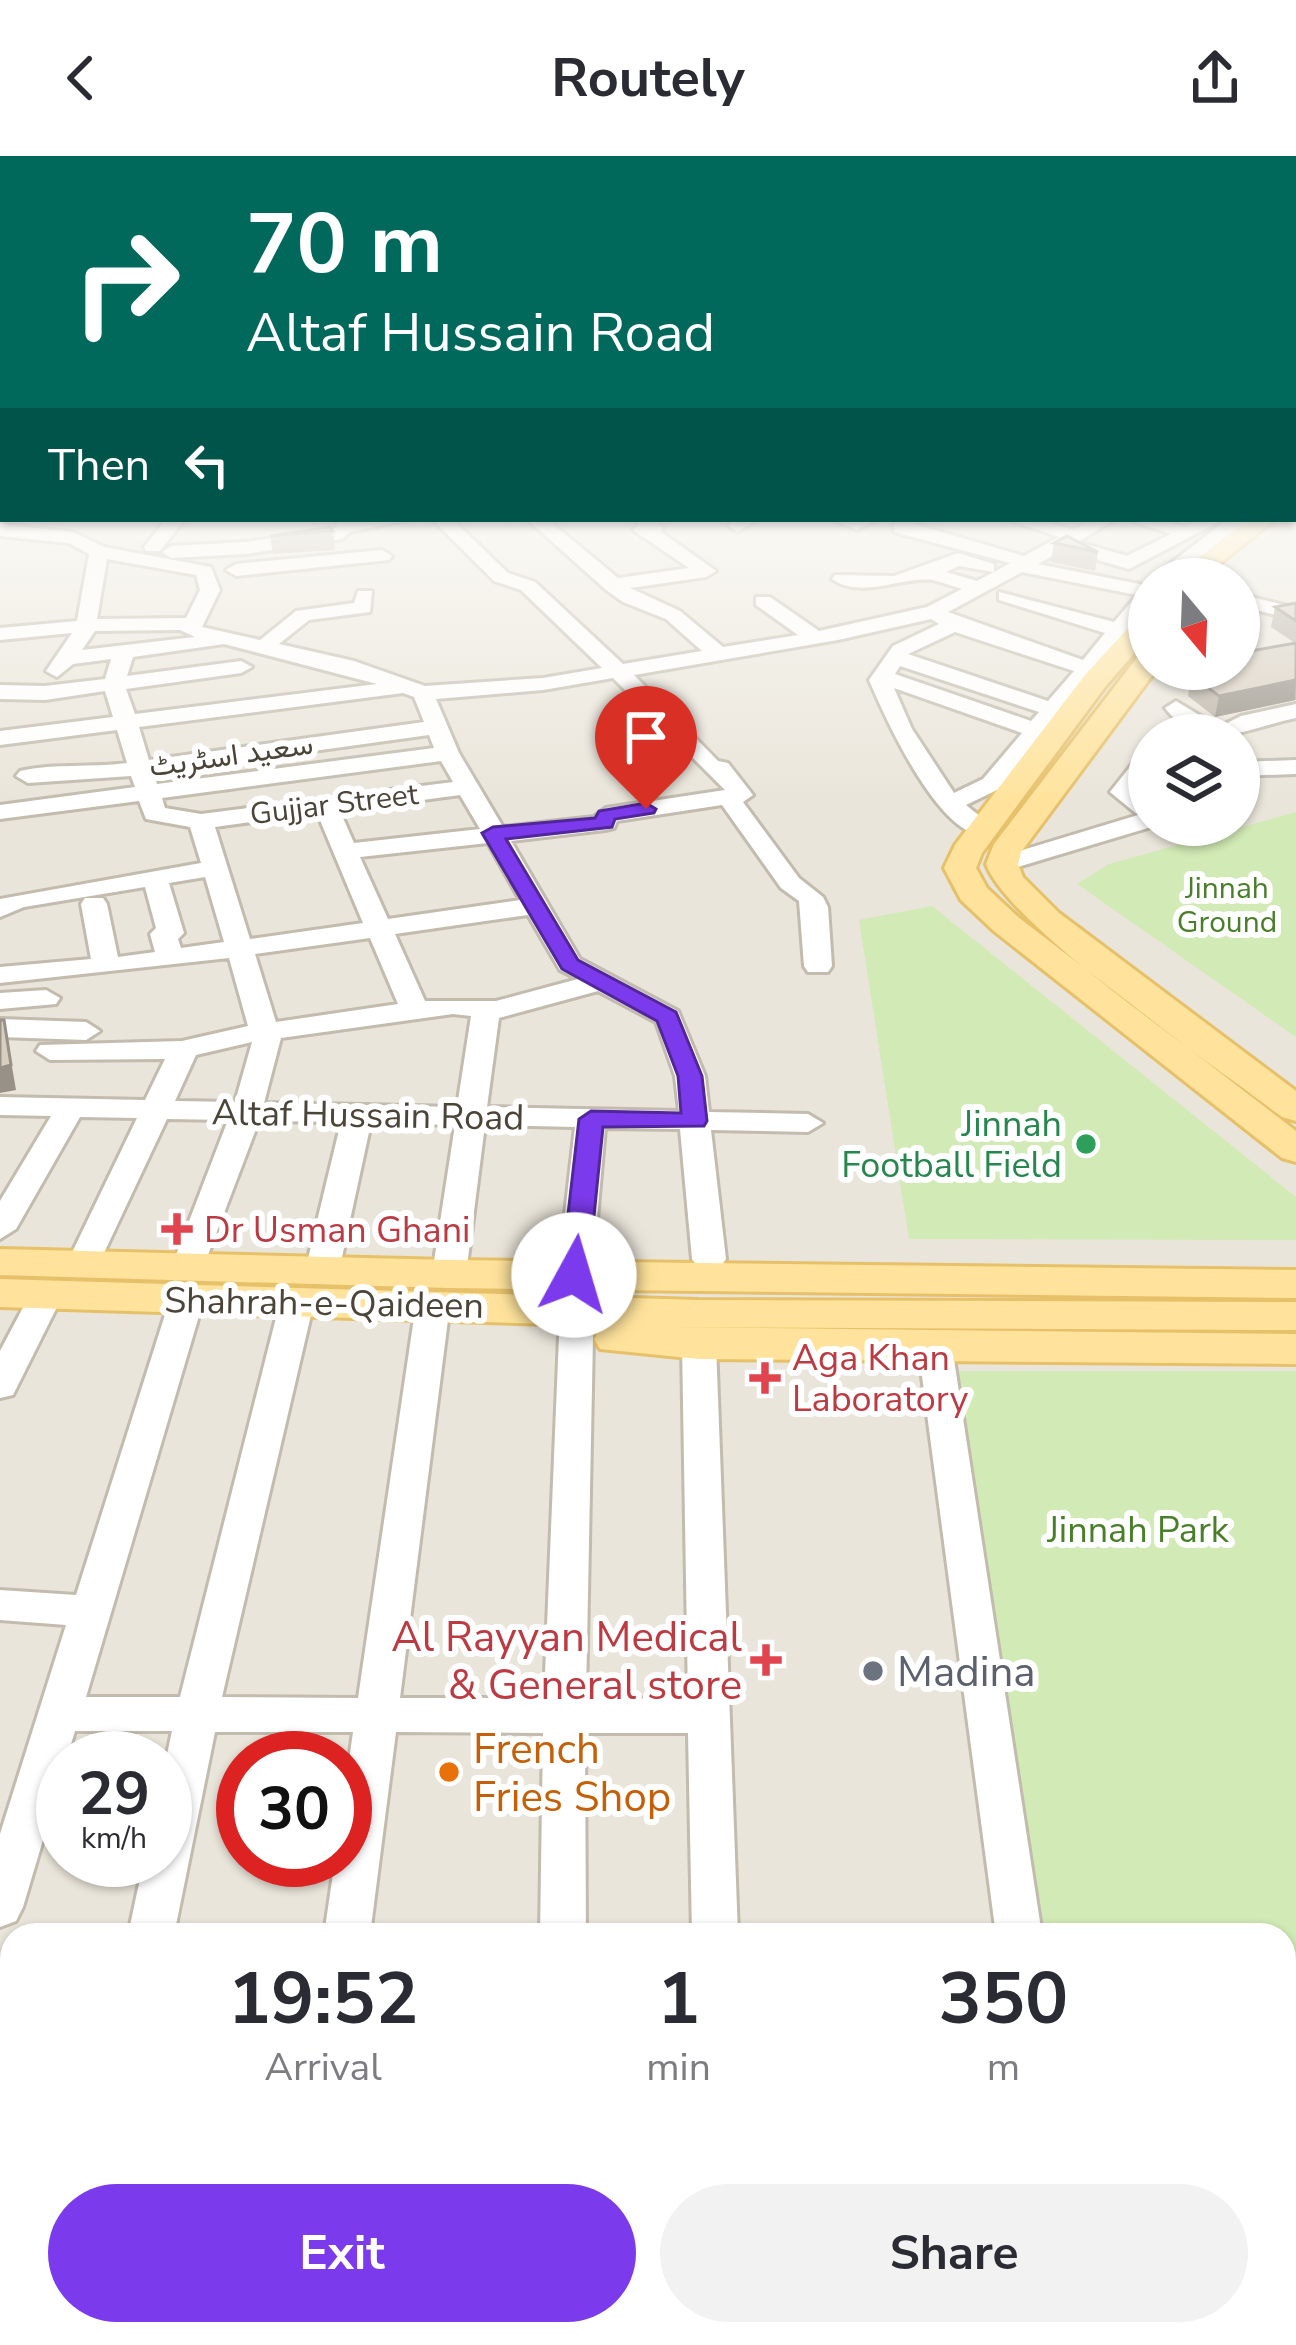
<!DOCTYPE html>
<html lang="en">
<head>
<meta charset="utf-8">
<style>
	body { margin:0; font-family:"Nunito Sans",Vazirmatn,sans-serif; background:#f2f2f3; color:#2b2b33; height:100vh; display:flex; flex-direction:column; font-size:45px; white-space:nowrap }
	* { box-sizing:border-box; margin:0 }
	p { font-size:39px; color:#7c7c81 }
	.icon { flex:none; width:66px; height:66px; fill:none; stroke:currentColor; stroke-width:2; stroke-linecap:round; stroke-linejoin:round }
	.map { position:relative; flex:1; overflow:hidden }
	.side { position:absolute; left:0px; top:1767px; width:1296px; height:423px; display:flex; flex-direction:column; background:#fff; border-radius:36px 36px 0 0; box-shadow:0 3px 9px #0004 }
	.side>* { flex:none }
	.top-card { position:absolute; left:0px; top:0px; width:1296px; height:366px; box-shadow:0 3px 9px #0004; background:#00695c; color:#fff; overflow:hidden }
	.needle { width:78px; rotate:161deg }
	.fabs { position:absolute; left:1128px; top:402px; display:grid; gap:24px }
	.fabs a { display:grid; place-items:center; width:132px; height:132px; border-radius:50%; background:#fff; box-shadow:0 3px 9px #0004; font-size:60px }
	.speed { position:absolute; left:36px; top:1575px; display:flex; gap:24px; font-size:60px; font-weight:700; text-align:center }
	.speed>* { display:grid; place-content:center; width:156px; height:156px; border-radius:50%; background:#fff; box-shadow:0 3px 9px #0004; line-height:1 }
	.speed small { font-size:30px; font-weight:400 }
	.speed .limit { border:18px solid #d22; background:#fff; color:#111 }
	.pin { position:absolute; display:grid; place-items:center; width:102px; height:102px; color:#fff; margin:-123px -51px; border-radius:50% 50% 50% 0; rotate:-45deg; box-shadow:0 0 12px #0007 }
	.pin .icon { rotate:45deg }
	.me { position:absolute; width:132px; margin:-66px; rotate:6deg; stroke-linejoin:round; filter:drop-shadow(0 0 9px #0008) }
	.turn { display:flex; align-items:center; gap:42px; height:252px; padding:0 48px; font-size:54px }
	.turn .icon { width:156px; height:156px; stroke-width:2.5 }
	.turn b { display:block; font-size:84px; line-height:102px }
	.then { display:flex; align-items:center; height:114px; padding:0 48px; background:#0003; gap:24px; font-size:45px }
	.eta { display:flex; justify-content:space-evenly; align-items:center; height:204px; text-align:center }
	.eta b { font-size:72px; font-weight:700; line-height:84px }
	.action { display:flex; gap:24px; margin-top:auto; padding:24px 48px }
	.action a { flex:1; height:138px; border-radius:72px; background:#7c3aed; color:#fff; font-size:48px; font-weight:700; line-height:138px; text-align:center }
	.action a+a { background:#f2f2f3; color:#2b2b33 }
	header { display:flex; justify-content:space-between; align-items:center; height:156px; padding:0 48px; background:#fff; font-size:54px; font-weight:700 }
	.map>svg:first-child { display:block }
	.residential { fill:#eae5da; fill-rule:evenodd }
	.green { fill:#d2eab5 }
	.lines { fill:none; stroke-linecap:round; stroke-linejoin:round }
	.minor-casing { stroke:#c2bbae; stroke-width:6 }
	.major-casing { stroke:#e6c16a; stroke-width:6 }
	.minor { fill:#fff; fill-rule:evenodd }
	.major { fill:#ffe39c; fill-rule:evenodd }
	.wall { fill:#bab2a6 }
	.shaded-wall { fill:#979187 }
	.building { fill:#d8cfc1; stroke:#979187; stroke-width:3 }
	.route { fill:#7c3aed; stroke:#51269a; stroke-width:3 }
	.leisure-dot { fill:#2e9e5b; stroke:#fff; stroke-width:4.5 }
	.health-dot { fill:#e0444e; stroke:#fff; stroke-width:4.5 }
	.worship-dot { fill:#6b7280; stroke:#fff; stroke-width:4.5 }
	.food-dot { fill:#e8710a; stroke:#fff; stroke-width:4.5 }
	.labels { text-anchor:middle; stroke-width:12; stroke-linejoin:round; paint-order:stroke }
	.far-street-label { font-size:30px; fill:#4b4439; stroke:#fff }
	.far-park-label { font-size:30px; fill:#4a7f2a; stroke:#fff }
	.street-label { font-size:36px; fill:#4b4439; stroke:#fff }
	.leisure-label { font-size:36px; fill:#27864d; stroke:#fff; text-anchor:end }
	.health-label { font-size:36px; fill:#be3a42; stroke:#fff; text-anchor:start }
	.park-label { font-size:36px; fill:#4a7f2a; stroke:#fff }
	.near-health-label { font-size:42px; fill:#be3a42; stroke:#fff; text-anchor:end }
	.near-worship-label { font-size:42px; fill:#5b616d; stroke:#fff; text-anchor:start }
	.near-food-label { font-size:42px; fill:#c56008; stroke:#fff; text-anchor:start }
</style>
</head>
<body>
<header><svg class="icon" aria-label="back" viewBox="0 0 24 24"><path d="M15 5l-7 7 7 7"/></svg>Routely<svg class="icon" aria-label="share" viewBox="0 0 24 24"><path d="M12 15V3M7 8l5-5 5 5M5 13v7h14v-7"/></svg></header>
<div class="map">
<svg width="1296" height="2189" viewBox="0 0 1296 2189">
	<rect width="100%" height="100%" fill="#f6f3ec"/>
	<!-- residential -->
	<path class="residential" d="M0,341l3,22h1290l3,-22v1848h-1296zM1149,423h90v90h-90zM1149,579h90v90h-90zM63,1602h102v102h-102zM243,1602h102v102h-102zM12,1779h1272v399h-1272z"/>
	<!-- green -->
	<path class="green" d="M1296,656v225l-219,-153 32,-20z
		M932,750l364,291v43l-387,-1 -50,-319z
		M954,1215h342v974h-188l-2,-11h178v-399h-241z"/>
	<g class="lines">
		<defs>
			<path id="minor" d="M0,341h3v6h-3z
				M166,363h19l-25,32h-14l-2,-4z
				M361,363h48l-59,13 -8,7 -96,15 -75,4 -9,-6 9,-6 75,-4 90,-14 1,-5z
				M432,363h20l56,54 27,9 88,82 79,-13 -36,-32 -43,-17 -18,-13 -78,-70h20l71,59 71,-10 -56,-38 6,-5 -5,-6h20l9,9 -2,4 55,39 -10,6 -76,11 50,23 43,36 75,-12 -42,-30v-8h14l49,34 108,-24 35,-18c-10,-3 -20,-7 -30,-9 -30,-4 -69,20 -100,-1l3,-4 59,1 64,-23 36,11v8l16,-9 -116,-31v-8l10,-3 120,35 35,-19 -53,-18h29l39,11 19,-11h23l-38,23 49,14 44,-22 -44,-15h30l28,8 16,-8h23l-95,50 -65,-19 -26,14 111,22v20l-150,183 -33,16 25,20v10c-49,11 -106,-118 -122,-155l24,-34 46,-22 -8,-5 -93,21 -204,35 84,86 10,2 25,32 -10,7 56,76 24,19 5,10 4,59 -4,6h-20l-4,-6 -5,-65 -18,-13 -59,-83 -105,16 -3,7 -9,2 -94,11 69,118 98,52 27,65 4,36 99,2 15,9 -15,9 -97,-2 15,129 -5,7h-24l-5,-7 -12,-130 -75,-1 -13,147 -5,8h-24l-5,-8 17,-148 -90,-2 -19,149 -5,8h-24l-5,-8 23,-149 -84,-2 -32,148 -5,8h-24l-5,-8 36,-149 -82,-1 -59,155h-24l-5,-8 57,-148 -61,-1 -72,153h-24l-5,-7 71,-147 -57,-1 -64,112 -16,10v-38l51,-85 -51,-1v-18l145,3 20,-41 -115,1 -14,-9 4,-6 142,-4 66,-15 -19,-68 -229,25v-16l91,-8 -10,-55 4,-6h18l4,6 11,53 37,-5 -5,-18 6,-6 -11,-41 -121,20 -24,10v-18l201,-36 -11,-36 -44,-8 -7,-18 -139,18v-14l135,-18 -4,-11 -103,7 -12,-7 4,-5c36,-8 70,-3 107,-8l-10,-33 -117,15v-14l113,-14 -8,-26 -60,9 -45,-1v-14l45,1 60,-7 6,-20 -38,5 -16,13 -11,-6 26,-38 -72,7v-12l77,-7 12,-67 -20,-11 -69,-7v-12l73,8 31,15 107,20 9,23 -18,37 58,13 36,-29 58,-8 4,-12h14l-2,21 -61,8 -30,24 75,17 71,25 118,-8 59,-10 -81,-78 -27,-9zM107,403l89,16 4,15 -14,28 -89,1zM959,410l35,6 -17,9 -31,-9zM1022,416l115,23 -23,27 -115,-30v8l106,33 -22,27 -135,-48zM180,474l15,7 -113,13 13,-19zM955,476l119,39 -26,30 -140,-47zM224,488l153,40 -242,30 -9,-25 115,-16 11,-6 -11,-6 -114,15 6,-19zM900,510l139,46 -8,9 -136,-47zM613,522l112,112 -119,18 -12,9 -91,10 -44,-74 -23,-54 107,-9zM894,532l128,45 -39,46 -29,14 -42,-64zM403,537l11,4 10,25 -275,38 -10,-33zM429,579l5,13 -277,36 -3,-11zM441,605l12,21 -252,32 -36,-6 -3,-10zM460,639l20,34 -126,14 -14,-32zM317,657l46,110 -113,16 -35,-112zM488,687l32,57 -132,19 -28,-62zM205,721l19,65 -43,6 -3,-9 6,-6 -15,-50zM528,759l32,55 18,9 -82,22h-71l-30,-67zM370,782l28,66 -122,18 -21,-68zM598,835l58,31 19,54 4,35 -192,-4 12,-89zM453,858l18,2 -14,91 -193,-4 17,-65zM252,886l-17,60 -60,-1 21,-46z
				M736,363h21l-19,13 -9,-6z
				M832,363h45l-20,11z
				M1228,363h21l-77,60h-22z
				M382,394l10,6 -3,4 -153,16 -10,-6 10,-6z
				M1239,438l57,14v12l-57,-14z
				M1176,545l43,26 22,-11 55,-12v14c-49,10 -94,38 -131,-10z
				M1149,595v22l-14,18 14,10v24h9l-147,44h-18l-4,-5 4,-5 145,-44 -28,-23 31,-39z
				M1296,604v14l-57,2v-14z
				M46,834l14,8 -4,6 -56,5v-16z
				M0,863l86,3 14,9 -14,9 -86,-3z
				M46,1128l12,3 5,8 -50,100 -13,3v-47l34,-64z
				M187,1132l12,3 5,8 -118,398h94l100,-395 5,-8h24l5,8 -92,395 136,1 58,-394 5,-8h24l5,8 -50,394h144l15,-362 5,-8h24l5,8 -7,362 102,1 -6,-355 5,-8h24l5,8 22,591h-46l-4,-202h-103l1,202h-46l3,-202 -147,-1 -26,203h-46l11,-75h10v-71l8,-57h-138l-41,203h-46l16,-75h21v-96l7,-33h-97l-8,27h-4v15l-40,134 -7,14 -16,6v-93l66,-209 -66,-5v-30l76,5 94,-296 5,-8z
				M935,1178l12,4 5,8 90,589h-46l-78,-589 5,-8z
				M0,1823l12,2v44l-12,-2z
				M0,2020l12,3v52l-12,-3z
				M12,2109v69h9l-21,11v-75z
				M622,2178h131l2,11h-129z
				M1049,2178h54l2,11h-56z"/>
			<path id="major" d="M1296,351v15l-11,-1 8,-2z
				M1248,363h27l-74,60h-27z
				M1149,456v24l-44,51 -123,166 -6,15 11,20 31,29 278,214v31l-14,-4 -288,-227 -33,-31 -17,-32 11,-23 130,-170 55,-60z
				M1149,497v16h8l-136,183 -3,12 5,13 36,36 237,178v30l-14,-4c-62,-48 -274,-191 -296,-253l8,-20 145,-189z
				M0,1093l449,11 847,10v28l-847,-10 -449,-13z
				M0,1123l698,21 598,2v28l-630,-3 630,7v30l-597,-5 -99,-10 -6,-10 6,-10 11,-3 -611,-19z"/>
		</defs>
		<!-- minor casing -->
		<use href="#minor" class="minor-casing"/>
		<!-- major casing -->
		<use href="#major" class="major-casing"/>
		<!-- minor -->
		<use href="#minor" class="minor"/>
		<!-- major -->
		<use href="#major" class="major"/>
	</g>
	<!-- wall -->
	<path class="wall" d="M333,375l2,19 -62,4 -3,-18z
		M1054,387l44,9 -3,19 -44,-9z
		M1296,447v97l-81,17 -27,-21 3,-21 104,-32 -24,-16 4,-20z"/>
	<!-- shaded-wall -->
	<path class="shaded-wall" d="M1296,524l-1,20 -80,17 4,-21z
		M4,864l12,70 -16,3v-25z"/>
	<!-- building -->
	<path class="building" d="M330,371l3,4 -63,5z
		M1067,380l31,16 -44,-9z
		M1296,447v18l-21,-14z
		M1296,487v37l-77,16 -28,-21 10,-6h38v-16z
		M0,864h4l7,45 -11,3z"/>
	<!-- sky -->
	<linearGradient id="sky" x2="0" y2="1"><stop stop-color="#8fc1ec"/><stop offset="0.53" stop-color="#fbfaf6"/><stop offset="1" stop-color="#fbfaf6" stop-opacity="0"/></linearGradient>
	<rect width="1296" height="648" fill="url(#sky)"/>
	<!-- route -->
	<path class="route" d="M646,647l10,6 -2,4 -39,6 -3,8 -106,12 72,121 98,52 26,64 5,45 -3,5 -101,1 -15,148 -14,9 -13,-9 18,-156 12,-8 90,2 -3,-37 -21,-55 -95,-52 -80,-136 11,-6 102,-9 4,-7z"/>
	<!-- markers -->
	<circle class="leisure-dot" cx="1086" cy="988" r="12"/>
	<g class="health-dot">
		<path d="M171 1055h12v12h12v12h-12v12h-12v-12h-12v-12h12z"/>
		<path d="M759 1204h12v12h12v12h-12v12h-12v-12h-12v-12h12z"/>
		<path d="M760 1486h12v12h12v12h-12v12h-12v-12h-12v-12h12z"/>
	</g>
	<circle class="worship-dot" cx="873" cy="1515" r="12"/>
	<circle class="food-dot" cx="449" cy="1616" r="12"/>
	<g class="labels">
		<!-- far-street labels -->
		<g class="far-street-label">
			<text transform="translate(231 599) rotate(-8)" y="10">سعید اسٹریٹ</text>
			<text transform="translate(334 648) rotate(-7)" y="10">Gujjar Street</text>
		</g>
		<!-- far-park labels -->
		<g class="far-park-label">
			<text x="1227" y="742">Jinnah<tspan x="1227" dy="34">Ground</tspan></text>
		</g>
		<!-- street labels -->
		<g class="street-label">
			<text transform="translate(368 958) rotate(1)" y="13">Altaf Hussain Road</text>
			<text transform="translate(324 1146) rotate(1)" y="13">Shahrah-e-Qaideen</text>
		</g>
		<!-- leisure labels -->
		<g class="leisure-label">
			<text x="1062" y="980">Jinnah<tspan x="1062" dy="41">Football Field</tspan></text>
		</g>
		<!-- health labels -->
		<g class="health-label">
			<text x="204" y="1086">Dr Usman Ghani</text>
			<text x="792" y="1214">Aga Khan<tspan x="792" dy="41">Laboratory</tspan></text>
		</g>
		<!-- park labels -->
		<g class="park-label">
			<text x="1138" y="1386">Jinnah Park</text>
		</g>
		<!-- near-health labels -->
		<g class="near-health-label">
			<text x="742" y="1495">Al Rayyan Medical<tspan x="742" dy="48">&amp; General store</tspan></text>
		</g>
		<!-- near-worship labels -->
		<g class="near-worship-label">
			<text x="897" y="1530">Madina</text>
		</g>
		<!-- near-food labels -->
		<g class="near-food-label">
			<text x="473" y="1607">French<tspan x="473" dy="48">Fries Shop</tspan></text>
		</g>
	</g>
</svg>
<div class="fabs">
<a><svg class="needle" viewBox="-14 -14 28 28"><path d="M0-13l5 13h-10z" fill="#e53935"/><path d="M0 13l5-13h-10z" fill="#7c7c81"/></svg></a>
<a><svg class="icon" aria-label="layers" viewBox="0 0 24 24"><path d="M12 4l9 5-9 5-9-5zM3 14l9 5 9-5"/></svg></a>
</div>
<div class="speed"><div>29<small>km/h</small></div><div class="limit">30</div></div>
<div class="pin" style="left:646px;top:653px;background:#d93025"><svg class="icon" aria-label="arrive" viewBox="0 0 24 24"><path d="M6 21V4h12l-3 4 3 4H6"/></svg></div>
<svg class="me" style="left:574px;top:1119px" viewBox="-20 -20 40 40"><circle r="19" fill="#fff"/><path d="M0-13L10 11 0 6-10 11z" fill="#7c3aed"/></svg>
<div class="top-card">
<div class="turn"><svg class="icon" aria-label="right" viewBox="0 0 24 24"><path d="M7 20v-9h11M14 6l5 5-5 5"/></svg><div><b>70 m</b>Altaf Hussain Road</div></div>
<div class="then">Then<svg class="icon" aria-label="left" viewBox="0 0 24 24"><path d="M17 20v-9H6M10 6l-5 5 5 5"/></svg></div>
</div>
<section class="side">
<div class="eta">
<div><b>19:52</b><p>Arrival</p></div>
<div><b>1</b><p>min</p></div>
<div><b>350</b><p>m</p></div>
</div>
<div class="action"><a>Exit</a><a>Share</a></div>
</section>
</div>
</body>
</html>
